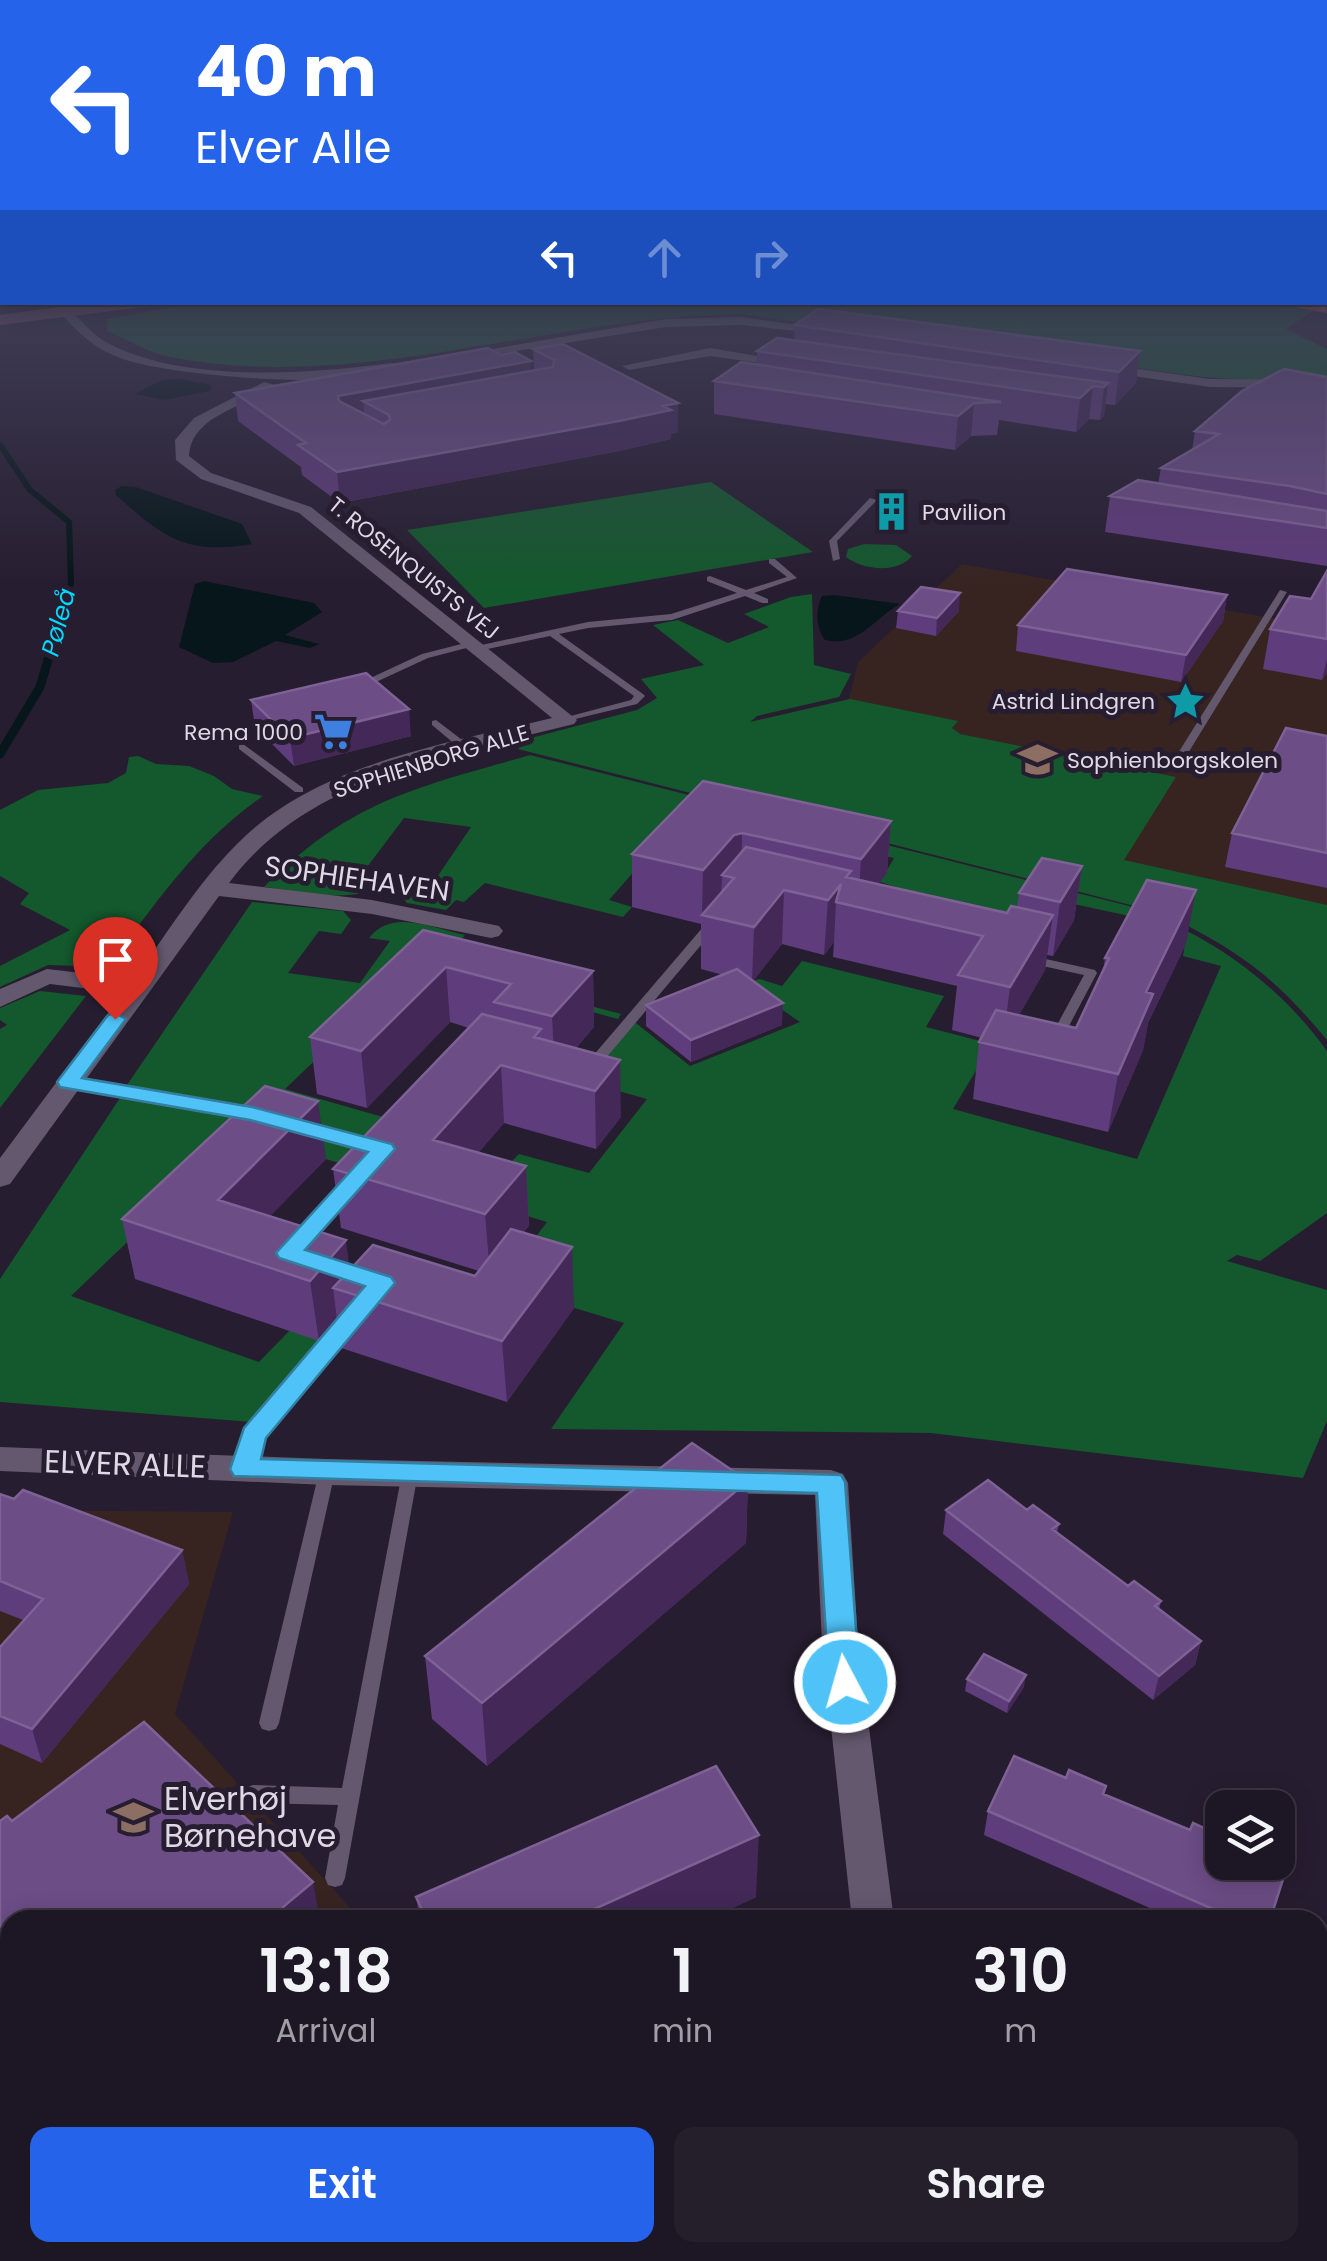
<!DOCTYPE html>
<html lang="en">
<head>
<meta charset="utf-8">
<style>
	body { margin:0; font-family:Poppins,sans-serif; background:#251f2c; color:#f1f3f6; height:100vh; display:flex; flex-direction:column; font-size:38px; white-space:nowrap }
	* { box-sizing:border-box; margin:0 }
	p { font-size:32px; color:#a09fa6 }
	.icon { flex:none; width:55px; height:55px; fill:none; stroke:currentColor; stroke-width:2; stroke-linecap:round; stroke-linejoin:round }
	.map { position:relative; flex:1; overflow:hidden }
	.sheet { position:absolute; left:0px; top:1910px; width:1328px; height:352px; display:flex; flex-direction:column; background:#1d1624; border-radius:30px 30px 0 0; box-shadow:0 5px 25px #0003,0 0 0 2px #3b3541 }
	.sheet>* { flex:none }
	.top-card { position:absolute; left:0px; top:0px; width:1328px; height:305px; box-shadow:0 5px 25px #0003,0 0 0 2px #3b3541; background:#2563eb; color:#fff; overflow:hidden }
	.tools { position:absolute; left:1205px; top:1790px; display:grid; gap:20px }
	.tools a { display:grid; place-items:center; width:90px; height:90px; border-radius:20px; background:#1d1624; box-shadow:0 5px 25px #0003,0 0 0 2px #3b3541; font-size:50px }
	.pin { position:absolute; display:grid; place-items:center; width:85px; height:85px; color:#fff; margin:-102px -42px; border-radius:50% 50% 50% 0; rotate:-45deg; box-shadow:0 0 10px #0007 }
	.pin .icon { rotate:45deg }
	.me { position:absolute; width:110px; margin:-55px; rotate:354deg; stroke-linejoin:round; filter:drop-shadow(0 0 8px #0008) }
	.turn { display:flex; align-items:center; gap:35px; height:210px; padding:0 30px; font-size:45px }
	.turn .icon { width:130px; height:130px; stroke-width:2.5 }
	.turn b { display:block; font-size:70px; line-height:85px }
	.lanes { display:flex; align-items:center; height:95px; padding:0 30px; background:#0003; justify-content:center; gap:50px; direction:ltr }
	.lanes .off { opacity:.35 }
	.eta { display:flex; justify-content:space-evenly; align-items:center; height:170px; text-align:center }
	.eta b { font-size:60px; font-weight:600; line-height:70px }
	.button { display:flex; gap:20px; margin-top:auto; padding:20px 30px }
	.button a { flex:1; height:115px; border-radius:20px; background:#2563eb; color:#fff; font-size:40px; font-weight:600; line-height:115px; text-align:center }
	.button a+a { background:#251f2c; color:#f1f3f6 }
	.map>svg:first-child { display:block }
	.education { fill:#372420 }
	.green { fill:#14582d }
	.water { fill:#07161a }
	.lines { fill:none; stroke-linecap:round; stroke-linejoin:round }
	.stream-far1 { stroke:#07161a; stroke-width:6 }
	.stream { stroke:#07161a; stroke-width:9 }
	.lane { fill:#63586e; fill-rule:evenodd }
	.street { fill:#63586e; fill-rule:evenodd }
	.secondary { fill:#885664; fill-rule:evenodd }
	.highway { fill:#dd514e; fill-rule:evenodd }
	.wall { fill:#5f3c7b }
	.shaded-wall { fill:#432858 }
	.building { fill:#6c4d86; stroke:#7e6295; stroke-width:2.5 }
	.route { fill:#4fc3f7; stroke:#337fa1; stroke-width:2.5 }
	.labels { text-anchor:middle; stroke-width:10; stroke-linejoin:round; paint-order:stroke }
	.far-poi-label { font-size:22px; fill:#dfd8e5; stroke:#271d30; text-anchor:start }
	.far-street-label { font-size:22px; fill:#dfd8e5; stroke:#271d30 }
	.far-water-label { font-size:25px; font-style:italic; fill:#02d9fd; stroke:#271d30 }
	.street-label { font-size:28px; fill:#dfd8e5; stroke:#271d30 }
	.near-street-label { font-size:32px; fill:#dfd8e5; stroke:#271d30 }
	.near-poi-label { font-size:32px; fill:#dfd8e5; stroke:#271d30; text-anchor:start }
</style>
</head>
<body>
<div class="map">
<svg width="1327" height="2261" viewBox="0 0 1327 2261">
	<rect width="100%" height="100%" fill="#271d30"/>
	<!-- education -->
	<path class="education" d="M962,564l365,64v282l-206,-46 -419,-131 147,-34 9,-37z
		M0,1510l233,2 -58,202 186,206h-351v240l-10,-4z"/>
	<!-- green -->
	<path class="green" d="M201,302h1046l66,9 -27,18 41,20v30l-60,2 -64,-4 -463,-63c-190,2 -378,80 -570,43 -21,-4 -43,-18 -63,-26v-12z
		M711,482l102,70 -329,56 -77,-78z
		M864,544l32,1 16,11c-15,18 -49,14 -66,1l2,-8z
		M812,594l2,71 37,9 -12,23 -82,19 -7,6 100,-23 108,22 -6,7 8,6 216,43 -52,83 203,45v135c-54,-65 -89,-90 -165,-127l-644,-164 9,-10 110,-29 20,-12 -16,-19 63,-14 -51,-40 25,-5 50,23 41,-16 -25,-13 47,-17z
		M530,755l599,151c80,28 148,76 198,145v162l-67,48 -23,-6 -10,6 100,29v131l-24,57 -372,-45 -380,-4 73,-106 -125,-38 48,-63 -73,-22 45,-46 70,19 58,-74 -57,-16 42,-63 58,46 110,-44 -57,-39 17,-4 22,7 20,-25 142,35 -18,31 66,17 -39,65 184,50 84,-193 -38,-10 2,-12 -9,-18 -135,-29 -20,36 -136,-28 11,-18 -16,-5 14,-24 -160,-36 -60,4 -65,74 23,7 -9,10 -138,-34 -21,19 -8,-2 -10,10 -39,-7 -7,-8 6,-9 23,3 42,-62 -67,-9 -46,61 20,3c-17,25 -86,8 -114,5 87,-87 152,-99 266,-132z
		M138,756l18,8 33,2 25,10 18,13 31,7c-66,45 -108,108 -155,171l-60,-2 -48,22v-21l70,-36 -50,-26 9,-11 -29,-17v-66l38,-20 70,-7 18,-10 3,-16z
		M252,902l91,9 8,9 -10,14 -22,-3 -31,42 72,10 30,-42 -21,-3c23,-30 63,-10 96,-3l-26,31 182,48 -3,5 -202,-55 -131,125 112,32 -26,17 -118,-32 -126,-21z
		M40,991l46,5 -86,112v-79l7,-4 -7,-5v-12z
		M120,1098l134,21 114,33 -14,15 -115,-32 -168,161 188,66 68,-70 38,-1 -113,131 -252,-20v-123z"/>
	<!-- water -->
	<path class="water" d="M181,379l30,6 -1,6 -46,9 -29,-6 27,-14z
		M122,486l14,1 106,37 10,20c-66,11 -88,-6 -136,-49l-1,-5z
		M204,581l110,22 8,9 -37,23 34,9 -9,4 -34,-7 -43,21 -20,1 -34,-16 16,-63z
		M835,595l65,9c-27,15 -42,44 -75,36 -9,-12 -10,-30 -3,-44z"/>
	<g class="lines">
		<!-- stream-far1 -->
		<path class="stream-far1" d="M0,445l30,45 39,32 2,61 -21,69"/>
		<!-- stream -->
		<path class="stream" d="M0,754l40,-67 11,-37"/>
		<!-- lane -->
		<path class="lane" d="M870,498l7,2 -40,41 3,18 -7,2 -4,-20z
			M769,559h6l22,19 -43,15 14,6v4h-6l-17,-7 -73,24 -84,8 -29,6 84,60 2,2 -8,8 -74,18v-4l68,-18 3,-4 -84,-60 -72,15 -3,-1 -1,-4 -46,12 -52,24 7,6 -5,3 -14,-10 58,-27 51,-13 3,1 1,4 111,-24 83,-8 66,-21 -30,-12v-4l3,-1 36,14 41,-13 -18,-14z
			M1280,590l7,2 -102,166 -1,2h-8l-1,-2z
			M436,720l34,26v4h-8l-30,-25v-4z
			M243,744l60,44v4h-8l-56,-43v-4z
			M713,919l4,1 2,3 -2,3 -121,144h-10l-2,-3 2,-3 123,-144z
			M1028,955l67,15 2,3 -36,68 -5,1 -6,-4 34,-63 -60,-13 -2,-3z
			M68,1079l185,31 7,4 -7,4 -190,-32 -2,-3z
			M307,1125l71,19 2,3 -7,4 -71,-19 -2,-3z
			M350,1182l7,4 -2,3 -50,54h-10l-2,-3 2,-3 50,-54z
			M349,1316l5,1 3,4 -3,4 -93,112 -11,36 -6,2 -6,-2 -2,-4 11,-38 97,-114z
			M327,1466l6,2 2,4 -56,251 -3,6 -7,2 -7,-2 -3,-6 60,-251 2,-4z
			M410,1467l6,2 2,4 -73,405 -3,7 -7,2 -7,-2 -3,-7 13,-73 -85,-2 -7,-3 -3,-6 3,-6 7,-3 89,3 60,-315 2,-4z"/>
		<!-- street -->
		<path class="street" d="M62,309h8c11,11 21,24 34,32 77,43 203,33 288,22l7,4c-40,25 -228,9 -276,-8 -26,-9 -43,-24 -61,-44z
			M742,317l97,14 -6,4 -91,-10 -76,2 -207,33 -7,-4 214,-37z
			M710,348l87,15 -7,4 -80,-11 -81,14 -7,-4z
			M1103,364l107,15 117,1v8l-117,-1 -112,-16 -2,-3z
			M264,382l12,3c-28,22 -85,29 -87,71l22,17 100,34 266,213 -3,4c-121,31 -266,52 -345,159l143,17 127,26 4,5 -4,5 -8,2 -119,-24 -153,-18 -209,288 -10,3v-29l123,-165 -73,-9 -50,23v-18l47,-20 87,10c32,-44 63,-95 102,-134 80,-82 210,-101 316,-127l-253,-205 -98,-34 -25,-19 -1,-20 19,-22z
			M0,1447l327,12 504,11 12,4 5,9 10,160 36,277h-42l-30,-277 -7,-148 -488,-10 -327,-14z
			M915,2252h48l2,9h-48z"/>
		<!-- secondary -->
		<path class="secondary" d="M96,302h56l-9,5 -143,18v-10z"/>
		<!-- highway -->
		<path class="highway" d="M1325,299l2,14 -36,-6 -3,-5h37z"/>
	</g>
	<!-- wall -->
	<path class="wall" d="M795,325l345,26 -4,32 -21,22 -10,-1 -1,12 -4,4 -11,-1 -13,13 -77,-12 -2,15 -26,1 -16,14 -241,-36v-33l43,-16v-14l37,-11z
		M533,349l145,54v29l-7,2v5l-52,12 -279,52 -38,-28 -1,-8 -63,-46 -3,-28 296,-22 3,-1z
		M1327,377v189l-222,-34 5,-36 48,-12 3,-16 31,-18 3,-19z
		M1327,571v102l-5,7 -59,-11 7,-40 41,-30z
		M1227,595l-4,26 -42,61 -165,-31 2,-26z
		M898,611h61l-23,25 -40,-8z
		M251,700l160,36 -117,30 -39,-39z
		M1327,736v152l-102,-21 7,-34z
		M703,781l188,40 -4,52 -9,11 129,29 10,-5 2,-15 63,-27 -8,54 -21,36 -6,-1 -2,15 -26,45 57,13 27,-57 2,-13 81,-14 -38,79 -5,27 -35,82 -135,-33 6,-57 3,-4 -30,-8 5,-44 -124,-29 1,-15 -10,13 -42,-11 -29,37 29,44 -91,37 -45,-36v-21l77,-30 -22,-6v-45l-69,-17v-53z
		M423,930l170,41 1,56 -18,21 45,69 -25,32 -92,-26 -26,30 48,13 3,60 -6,7 51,75 -67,94 -166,-54 -4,-28 -18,21 -184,-62 -13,-60 204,-60 -56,57 80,53 125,7 4,-5 -138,-43 -8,-59 136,-141 -19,-6 -83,86 -50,-14 -7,-57z
		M748,1481l-2,62 -259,223 -55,-47 -7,-63z
		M0,1494l182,56 7,34 -147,179 -42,-19v-97l23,-27 -23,-9z
		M946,1510h81l32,14 -2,9 71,53 33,15 -2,9 42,31 -6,24 -42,35 -210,-166z
		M967,1679l57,8 -17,26 -42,-22z
		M1066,1778l40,8 -2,8 166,126h-93l-193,-85 4,-24z
		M0,1821l10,99v69l-10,-11z
		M416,1897h340l-49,23h-287z
		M1318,2134l5,14 4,-1v112l-14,2h-232l-2,-9h239z"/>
	<!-- shaded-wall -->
	<path class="shaded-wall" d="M1140,351l-4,32 -21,22 4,-33z
		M531,361l1,27 -169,13 2,19 -24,5 -3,-29z
		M1108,383l-4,33 -4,4 4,-33z
		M1093,386l-4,33 -13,13 4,-34z
		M678,403v29l-7,2v5l-52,12 -279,52 -3,-31z
		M974,403l-3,33 -16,14 3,-34z
		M960,593l-1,18 -23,25 1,-18z
		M1227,595l-4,26 -42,61 5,-27z
		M1327,659v14l-5,7z
		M409,709l2,27 -117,30 -4,-28z
		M891,821l-4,52 -27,35 -2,-1 3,-48z
		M742,833l-1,52 -7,-7 -12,-3 -1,27 -19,13 1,-45 31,-35z
		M1082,866l-8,54 -21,36 7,-54z
		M841,884l-5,18 -2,40 -10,13 4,-55z
		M784,890l-2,54 -30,38 2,-55z
		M1196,890l-10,54 -38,79 -5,27 -35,82 10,-58 28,-82z
		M1053,915l-8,55 -42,73 7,-56z
		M446,967l4,55 -83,86 -6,-57z
		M593,971l1,56 -39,46 -3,-57z
		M783,1003l-1,22 -91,37v-22z
		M620,1060l1,57 -25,32 -1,-58z
		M501,1065l3,58 -66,75 -5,-58z
		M318,1101l8,58 -94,96 -14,-55z
		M526,1166l3,60 -39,48 -5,-60z
		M346,1240l7,54 -20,-6 4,32 -18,21 -9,-60z
		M572,1247l2,61 -67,94 -5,-61z
		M748,1481l-2,62 -259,223 -5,-63z
		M182,1550l7,34 -147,179 -10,-34z
		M1201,1641l-6,24 -42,35 6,-24z
		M1026,1675l-2,12 -17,26 2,-12z
		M759,1835l-3,62 -49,23h-137z
		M313,1882l7,38h-35l-2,-13z"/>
	<!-- building -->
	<path class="building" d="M818,309l322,42 -21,21 -324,-47z
		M777,338l331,45 -4,4 -11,-1 -13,12 -323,-47z
		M563,344l115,59 -15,3 8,4 -52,11 -282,51 -39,-27 8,-2 -71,-50 253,-45 13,7 14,-3 16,9 -193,35 1,5 45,23 6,-4 -1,-5 -26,-14 190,-34 1,-7 -21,-11z
		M741,362l260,40 -27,1 -16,13 -244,-35z
		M1284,369l43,8v117l-37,-8 -129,-18 58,-34 -24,-3 47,-40z
		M1138,480l189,31v17l-217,-32z
		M1067,569l160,26 -41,60 -168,-30z
		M1327,571v68l-57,-10 20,-33 21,3z
		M921,587l39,6 -23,25 -39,-7z
		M366,673l43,36 -119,29 -39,-38z
		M1286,728l41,8v117l-95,-20z
		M703,781l188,40 -30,38 -119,-26 -8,2 -31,35 -71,-16z
		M746,847l105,24 -5,6 161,36 4,-7 42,9 -43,72 -52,-12 25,-39 -147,-34 5,-18 -13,16 -44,-10 -30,37 -52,-12 32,-37 -12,-3z
		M1042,858l40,8 -22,36 -41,-9z
		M1147,880l49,10 -50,102 7,2 -35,80 -139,-32 17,-32 80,18 33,-70h-4z
		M423,930l170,41 -41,45 -58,-14 17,-18 -65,-17 -85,84 -51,-14z
		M737,969l46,34 -92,37 -45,-35z
		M482,1014l59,15 -7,8 86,23 -25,31 -94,-26 -68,75 93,26 -41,48 -152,-45z
		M265,1086l53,15 -100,99 128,40 -36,41 -188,-62z
		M511,1229l61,18 -70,94 -169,-53 40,-43 102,31z
		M692,1443l56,38 -266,222 -57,-47z
		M988,1480l39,30 6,-5 26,19 -7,5 76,57 6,-5 27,20 -6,5 46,35 -42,35 -213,-166z
		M23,1490l159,60 -150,179 -32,-13v-69l43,-48 -43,-18v-87l14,5z
		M984,1654l42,21 -17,26 -42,-22z
		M144,1722l169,160 -30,25 13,13h-286v44l-10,-12v-131l7,-5 5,5z
		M1014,1756l52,22 3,-8 37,16 -3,8 87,36 3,-7 29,13v26h46l18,8 -16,50h-32l-250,-109z
		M716,1766l43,69 -189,85h-143l-11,-23z
		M1318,2134l5,14 4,-1v91l-9,1z
		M299,2252h533v9h-534z
		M1092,2252h129l-62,9h-65z"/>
	<!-- sky -->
	<linearGradient id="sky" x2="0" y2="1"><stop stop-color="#15101a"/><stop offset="0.46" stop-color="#414059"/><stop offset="1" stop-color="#414059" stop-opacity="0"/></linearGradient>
	<rect width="1327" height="586" fill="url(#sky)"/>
	<!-- route -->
	<path class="route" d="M115,1013l11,6 -44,59 170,29 140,37 3,5 -90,101 86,27 4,6 -129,155 -5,21 580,16 4,7 15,200 -4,9 -11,4 -11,-4 -5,-9 -12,-189 -583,-17 -4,-7 14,-41 121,-142 -86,-28 -3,-5 92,-101 -118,-32 -190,-33 -3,-5 3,-4 48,-63z"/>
	<!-- icons -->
	<defs>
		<symbol id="building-bare" viewBox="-9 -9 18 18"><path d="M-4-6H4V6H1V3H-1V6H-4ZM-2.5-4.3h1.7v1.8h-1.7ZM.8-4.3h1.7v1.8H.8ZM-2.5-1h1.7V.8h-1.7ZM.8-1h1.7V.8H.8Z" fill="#0f9aa8" stroke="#271d30" stroke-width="2.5" paint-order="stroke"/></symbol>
		<symbol id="sight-bare" viewBox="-9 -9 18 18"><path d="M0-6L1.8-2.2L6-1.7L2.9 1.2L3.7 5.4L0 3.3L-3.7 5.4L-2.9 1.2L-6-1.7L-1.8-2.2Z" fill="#0f9aa8" stroke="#271d30" stroke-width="2.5" paint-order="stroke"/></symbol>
		<symbol id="supermarket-bare" viewBox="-9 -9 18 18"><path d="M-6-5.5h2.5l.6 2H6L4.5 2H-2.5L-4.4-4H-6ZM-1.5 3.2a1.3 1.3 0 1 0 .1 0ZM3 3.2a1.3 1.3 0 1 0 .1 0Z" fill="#3f7fe0" stroke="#271d30" stroke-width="2.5" paint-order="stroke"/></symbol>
		<symbol id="school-bare" viewBox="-9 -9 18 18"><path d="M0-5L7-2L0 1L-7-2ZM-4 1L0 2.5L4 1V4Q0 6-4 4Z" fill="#8d6e63" stroke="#271d30" stroke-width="2.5" paint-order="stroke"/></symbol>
	</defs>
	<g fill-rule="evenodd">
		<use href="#building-bare" x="864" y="484" width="55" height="55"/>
		<use href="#sight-bare" x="1158" y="674" width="55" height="55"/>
		<use href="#supermarket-bare" x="306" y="704" width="55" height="55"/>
		<use href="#school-bare" x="1010" y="732" width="55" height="55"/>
		<use href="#school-bare" x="106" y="1790" width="55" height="55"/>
	</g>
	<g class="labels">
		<!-- far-poi labels -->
		<g class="far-poi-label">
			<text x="922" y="520">Pavilion</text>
			<text x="1155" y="709" text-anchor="end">Astrid Lindgren</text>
			<text x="303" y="740" text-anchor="end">Rema 1000</text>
			<text x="1067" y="768">Sophienborgskolen</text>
		</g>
		<!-- far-street labels -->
		<g class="far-street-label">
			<text transform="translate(414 568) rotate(39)" y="8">T. ROSENQUISTS VEJ</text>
			<text transform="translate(431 761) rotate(-17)" y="8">SOPHIENBORG ALLE</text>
		</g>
		<!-- far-water labels -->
		<g class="far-water-label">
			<text transform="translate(58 622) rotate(-75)" y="9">Pøleå</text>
		</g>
		<!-- street labels -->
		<g class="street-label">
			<text transform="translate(357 878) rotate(8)" y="10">SOPHIEHAVEN</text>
		</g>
		<!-- near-street labels -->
		<g class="near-street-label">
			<text transform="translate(125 1464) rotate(2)" y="11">ELVER ALLE</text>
		</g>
		<!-- near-poi labels -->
		<g class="near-poi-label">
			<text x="164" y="1810">Elverhøj<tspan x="164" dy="37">Børnehave</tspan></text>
		</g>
	</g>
</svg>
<div class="tools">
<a><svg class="icon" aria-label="layers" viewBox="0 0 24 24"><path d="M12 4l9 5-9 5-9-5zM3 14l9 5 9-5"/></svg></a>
</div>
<div class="pin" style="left:115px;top:1019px;background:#d93025"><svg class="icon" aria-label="arrive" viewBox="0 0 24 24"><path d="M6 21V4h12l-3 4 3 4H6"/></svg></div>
<svg class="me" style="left:845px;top:1682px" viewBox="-20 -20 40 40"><circle r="17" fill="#4fc3f7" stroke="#fff" stroke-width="3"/><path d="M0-11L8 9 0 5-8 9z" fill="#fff"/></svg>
<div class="top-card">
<div class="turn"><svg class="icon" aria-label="left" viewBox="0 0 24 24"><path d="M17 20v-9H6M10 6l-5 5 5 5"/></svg><div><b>40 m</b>Elver Alle</div></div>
<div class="lanes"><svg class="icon" aria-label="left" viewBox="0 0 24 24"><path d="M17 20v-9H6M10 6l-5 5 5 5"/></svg><svg class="icon off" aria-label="ahead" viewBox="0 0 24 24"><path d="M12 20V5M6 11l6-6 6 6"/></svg><svg class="icon off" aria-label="right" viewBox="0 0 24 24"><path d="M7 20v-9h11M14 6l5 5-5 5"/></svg></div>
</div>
<section class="sheet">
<div class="eta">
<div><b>13:18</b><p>Arrival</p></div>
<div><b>1</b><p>min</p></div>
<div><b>310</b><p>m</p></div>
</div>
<div class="button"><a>Exit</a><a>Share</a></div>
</section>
</div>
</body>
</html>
